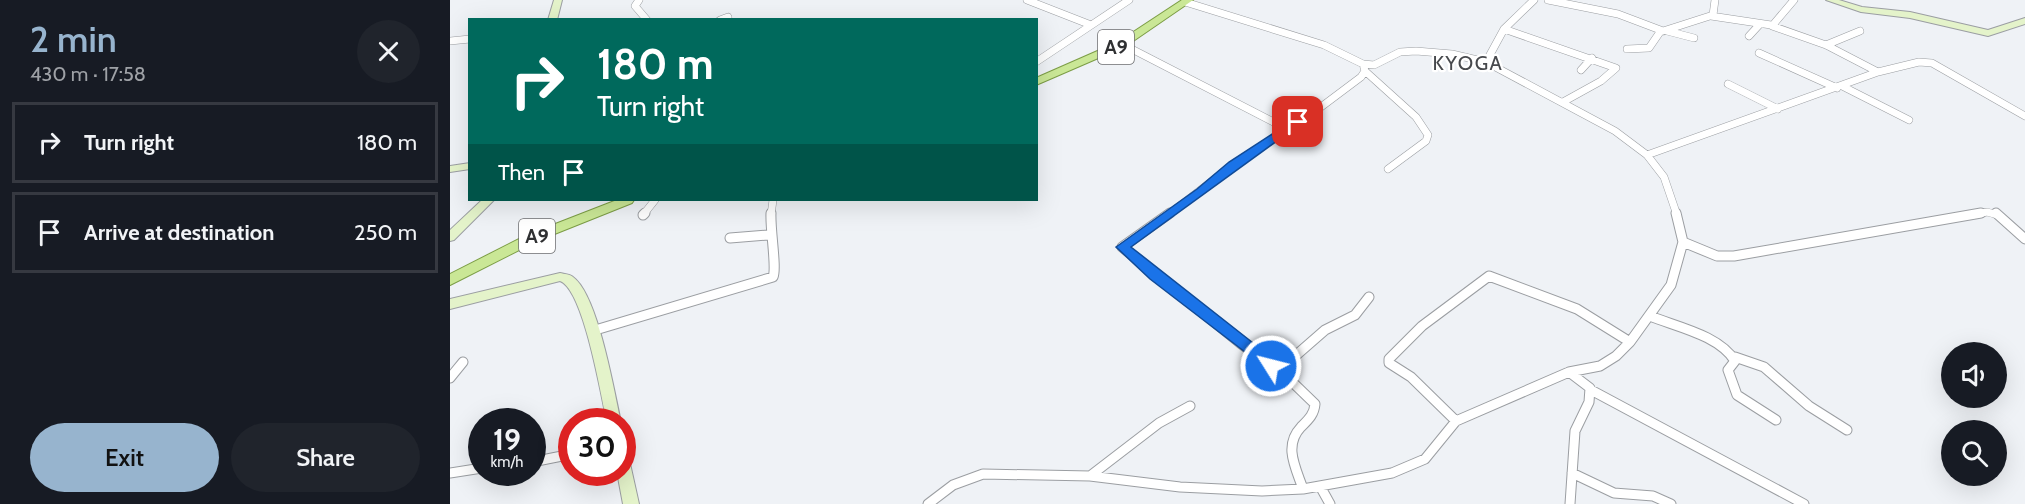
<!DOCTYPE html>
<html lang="en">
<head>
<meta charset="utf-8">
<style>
	body { margin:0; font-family:Cabin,sans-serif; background:#20242c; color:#f1f3f6; height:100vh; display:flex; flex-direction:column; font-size:22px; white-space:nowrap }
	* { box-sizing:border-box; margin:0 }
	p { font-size:20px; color:#9ea1a6 }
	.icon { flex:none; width:33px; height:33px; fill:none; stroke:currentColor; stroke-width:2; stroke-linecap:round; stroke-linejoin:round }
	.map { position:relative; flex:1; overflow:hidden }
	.panel { display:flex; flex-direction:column; background:#171b24; width:450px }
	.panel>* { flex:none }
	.hud { position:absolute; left:18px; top:18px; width:570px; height:183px; border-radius:0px; box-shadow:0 6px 24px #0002; background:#00695c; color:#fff; overflow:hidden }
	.fabs { position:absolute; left:1491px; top:342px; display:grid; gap:12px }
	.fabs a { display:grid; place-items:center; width:66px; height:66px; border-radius:50%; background:#171b24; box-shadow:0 6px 24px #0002; font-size:30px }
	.speed { position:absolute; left:18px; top:408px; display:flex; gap:12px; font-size:30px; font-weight:700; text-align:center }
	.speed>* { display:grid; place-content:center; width:78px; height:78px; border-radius:50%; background:#171b24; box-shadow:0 6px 24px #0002; line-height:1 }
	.speed small { font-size:15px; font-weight:400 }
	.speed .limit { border:9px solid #d22; background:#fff; color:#111 }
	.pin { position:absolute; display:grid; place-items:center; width:51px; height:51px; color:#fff; margin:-26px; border-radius:12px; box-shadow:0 3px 9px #0006 }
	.me { position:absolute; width:66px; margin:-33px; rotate:306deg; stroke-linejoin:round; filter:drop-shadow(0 0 4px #0008) }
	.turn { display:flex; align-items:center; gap:21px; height:126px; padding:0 30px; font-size:27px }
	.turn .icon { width:78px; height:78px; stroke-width:2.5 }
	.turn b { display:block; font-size:42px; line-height:51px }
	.then { display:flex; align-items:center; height:57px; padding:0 30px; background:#0003; gap:12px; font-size:22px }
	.round { display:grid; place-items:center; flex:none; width:63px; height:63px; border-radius:32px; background:#20242c }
	.headline { display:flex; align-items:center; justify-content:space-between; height:102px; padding:0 30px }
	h1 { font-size:36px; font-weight:600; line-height:45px; color:#97b4ce }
	.action { display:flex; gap:12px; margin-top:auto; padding:12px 30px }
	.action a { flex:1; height:69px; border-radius:36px; background:#97b4ce; color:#111; font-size:24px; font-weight:600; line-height:69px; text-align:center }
	.action a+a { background:#20242c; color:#f1f3f6 }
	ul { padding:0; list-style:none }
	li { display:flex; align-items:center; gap:18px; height:81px; margin:0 12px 9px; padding:0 18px; border:3px solid #363941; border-radius:0px }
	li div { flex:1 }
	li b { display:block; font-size:22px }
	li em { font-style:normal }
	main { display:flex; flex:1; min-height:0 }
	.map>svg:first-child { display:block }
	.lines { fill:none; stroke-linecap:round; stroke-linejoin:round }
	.street-far1-casing { stroke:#9b9ea2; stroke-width:8 }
	.street-casing { stroke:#9b9ea2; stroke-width:11 }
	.secondary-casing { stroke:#9b9ea2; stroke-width:2 }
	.primary-casing { stroke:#7c9d46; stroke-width:2 }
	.street-far1 { stroke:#fff; stroke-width:7 }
	.street { stroke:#fff; stroke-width:9 }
	.secondary { fill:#e4f3ca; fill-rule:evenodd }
	.primary { fill:#cae796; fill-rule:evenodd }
	.route { fill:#1a73e8; stroke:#114b97; stroke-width:1.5 }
	.labels { text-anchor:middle; stroke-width:4.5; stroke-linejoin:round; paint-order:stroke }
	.shield { fill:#fff; stroke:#6d6e70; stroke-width:1.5 }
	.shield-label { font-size:20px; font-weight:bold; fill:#2f3032 }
	.far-quarter-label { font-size:20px; letter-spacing:1.5px; fill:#47494d; stroke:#fff }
</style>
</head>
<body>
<main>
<section class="panel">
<div class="headline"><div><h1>2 min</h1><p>430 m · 17:58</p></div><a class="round"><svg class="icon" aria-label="close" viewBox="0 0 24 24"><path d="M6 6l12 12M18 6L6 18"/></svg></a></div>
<ul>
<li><svg class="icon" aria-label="right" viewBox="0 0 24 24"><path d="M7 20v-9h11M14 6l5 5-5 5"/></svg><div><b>Turn right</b></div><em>180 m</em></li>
<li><svg class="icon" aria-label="arrive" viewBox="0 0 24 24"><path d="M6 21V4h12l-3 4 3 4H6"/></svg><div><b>Arrive at destination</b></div><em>250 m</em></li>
</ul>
<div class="action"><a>Exit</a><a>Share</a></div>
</section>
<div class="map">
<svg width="1575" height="504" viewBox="0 0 1575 504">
	<rect width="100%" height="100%" fill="#eff2f6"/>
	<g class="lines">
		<defs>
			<path id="street-far1" d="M189,0l-4,6 12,14
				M577,0l64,25
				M1098,0l70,14 45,17
				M735,2l139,43 39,19 11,1 26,-13 16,-1 36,3 34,8 129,69 32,24 17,22 13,38
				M1261,16l60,9
				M270,20l8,-3
				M1054,29l112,39 -15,13 -38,21
				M1217,31l27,7
				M1299,36l11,-12
				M0,41l20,-2
				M672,44l165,85
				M1376,45l34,-14
				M1177,49l22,-1 11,-16 53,-17 2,-15
				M1309,53l78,35
				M586,62l93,-62
				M1036,62l18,-33 30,-29
				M1131,70l11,-12
				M915,71l51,46 12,18 -2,6 -38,28
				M1428,72l41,-10 13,1 93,53
				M1278,84l50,25
				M1392,86l67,34
				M1197,155l231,-83 -52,-27 -54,-19 22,-26
				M193,215l12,-15
				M321,215l2,-15
				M718,215l65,-50 76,-49 52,-39 4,-6 -2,-7
				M1522,215l15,-3 11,3"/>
			<path id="street" d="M720,213l-48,34 118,96 31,23 13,5
				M1546,213l29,26
				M193,215l2,-2
				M280,238l38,-3
				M1233,242l34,14h17l247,-43
				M1200,316c27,11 69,19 85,45l-7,9 9,25 39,25
				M142,331l181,-54c4,-9 -3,-47 -2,-64
				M1285,357l29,10 45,39 38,24
				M1119,372l21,16 -1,14 -14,29 -5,73
				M0,378l13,-16
				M1141,390l213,114
				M1006,421l-45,-44 -22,-14v-4l33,-33 67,-50 88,33 53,33
				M82,462l40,-8
				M0,473l32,-5
				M1122,473l42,20 39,3 18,8
				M640,476l69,-53 31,-17
				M870,486l10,18
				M853,489c-7,-21 -20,-43 -2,-62 7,-7 13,-12 14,-23l-29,-28v-12l39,-34 30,-15 14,-18
				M478,504l25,-19 30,-11 107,2 90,11 82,4 41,-2 89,-16 33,-14 31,-38 113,-49 31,-6 16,-10 14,-14 41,-57 12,-43 -7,-29"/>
			<path id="secondary" d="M104,0h8l-5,20h-9z
				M1376,0h13l23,7 48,5 78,18 37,-12v6l-37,12 -78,-18 -49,-6z
				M20,163v6l-20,3v-6z
				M32,200h12l-40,40 -4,1v-11z
				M110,273c4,1 10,1 13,4 25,18 41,114 48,145h-14c-6,-26 -23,-132 -47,-141l-110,28v-10z
				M172,453l5,1 2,5 10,45h-16l-6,-32h5z"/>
			<path id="primary" d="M732,0h11l-67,46 -90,39v-7l82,-36z
				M167,200h17l-2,3 -95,38 -87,44v-11l77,-39z"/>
		</defs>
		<!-- street-far1 casing -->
		<use href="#street-far1" class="street-far1-casing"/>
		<!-- street casing -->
		<use href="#street" class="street-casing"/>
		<!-- secondary casing -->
		<use href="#secondary" class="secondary-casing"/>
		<!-- primary casing -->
		<use href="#primary" class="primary-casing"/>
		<!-- street-far1 -->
		<use href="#street-far1" class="street-far1"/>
		<!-- street -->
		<use href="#street" class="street"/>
		<!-- secondary -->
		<use href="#secondary" class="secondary"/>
		<!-- primary -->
		<use href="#primary" class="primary"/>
	</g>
	<!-- route -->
	<path class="route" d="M844,120l9,2 -172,125 145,114 2,5 -2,4 -5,2 -121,-93 -34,-32 81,-58 32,-27z"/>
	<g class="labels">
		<!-- shield labels -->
		<g class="shield">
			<rect x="648" y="30" width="36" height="34" rx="4.5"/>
			<rect x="69" y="219" width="36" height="34" rx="4.5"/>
		</g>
		<g class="shield-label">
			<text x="666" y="54">A9</text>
			<text x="87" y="243">A9</text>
		</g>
		<!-- far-quarter labels -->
		<g class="far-quarter-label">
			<text x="1018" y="70">KYOGA</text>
		</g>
	</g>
</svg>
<div class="fabs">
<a><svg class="icon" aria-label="sound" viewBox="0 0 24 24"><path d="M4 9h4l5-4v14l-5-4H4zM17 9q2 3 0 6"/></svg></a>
<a><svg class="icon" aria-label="search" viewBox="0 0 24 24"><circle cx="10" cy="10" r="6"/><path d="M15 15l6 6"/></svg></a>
</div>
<div class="speed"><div>19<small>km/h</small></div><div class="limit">30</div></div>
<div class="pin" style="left:848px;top:122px;background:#d93025"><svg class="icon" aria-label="arrive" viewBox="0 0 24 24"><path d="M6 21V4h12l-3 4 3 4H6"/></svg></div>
<svg class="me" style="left:821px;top:366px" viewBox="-20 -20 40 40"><circle r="17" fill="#1a73e8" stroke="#fff" stroke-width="3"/><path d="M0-11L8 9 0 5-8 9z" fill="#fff"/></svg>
<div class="hud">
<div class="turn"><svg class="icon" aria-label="right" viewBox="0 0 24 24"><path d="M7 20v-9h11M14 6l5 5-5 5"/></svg><div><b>180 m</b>Turn right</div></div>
<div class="then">Then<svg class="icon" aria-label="arrive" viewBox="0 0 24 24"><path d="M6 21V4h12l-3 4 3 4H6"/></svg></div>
</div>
</div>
</main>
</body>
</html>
